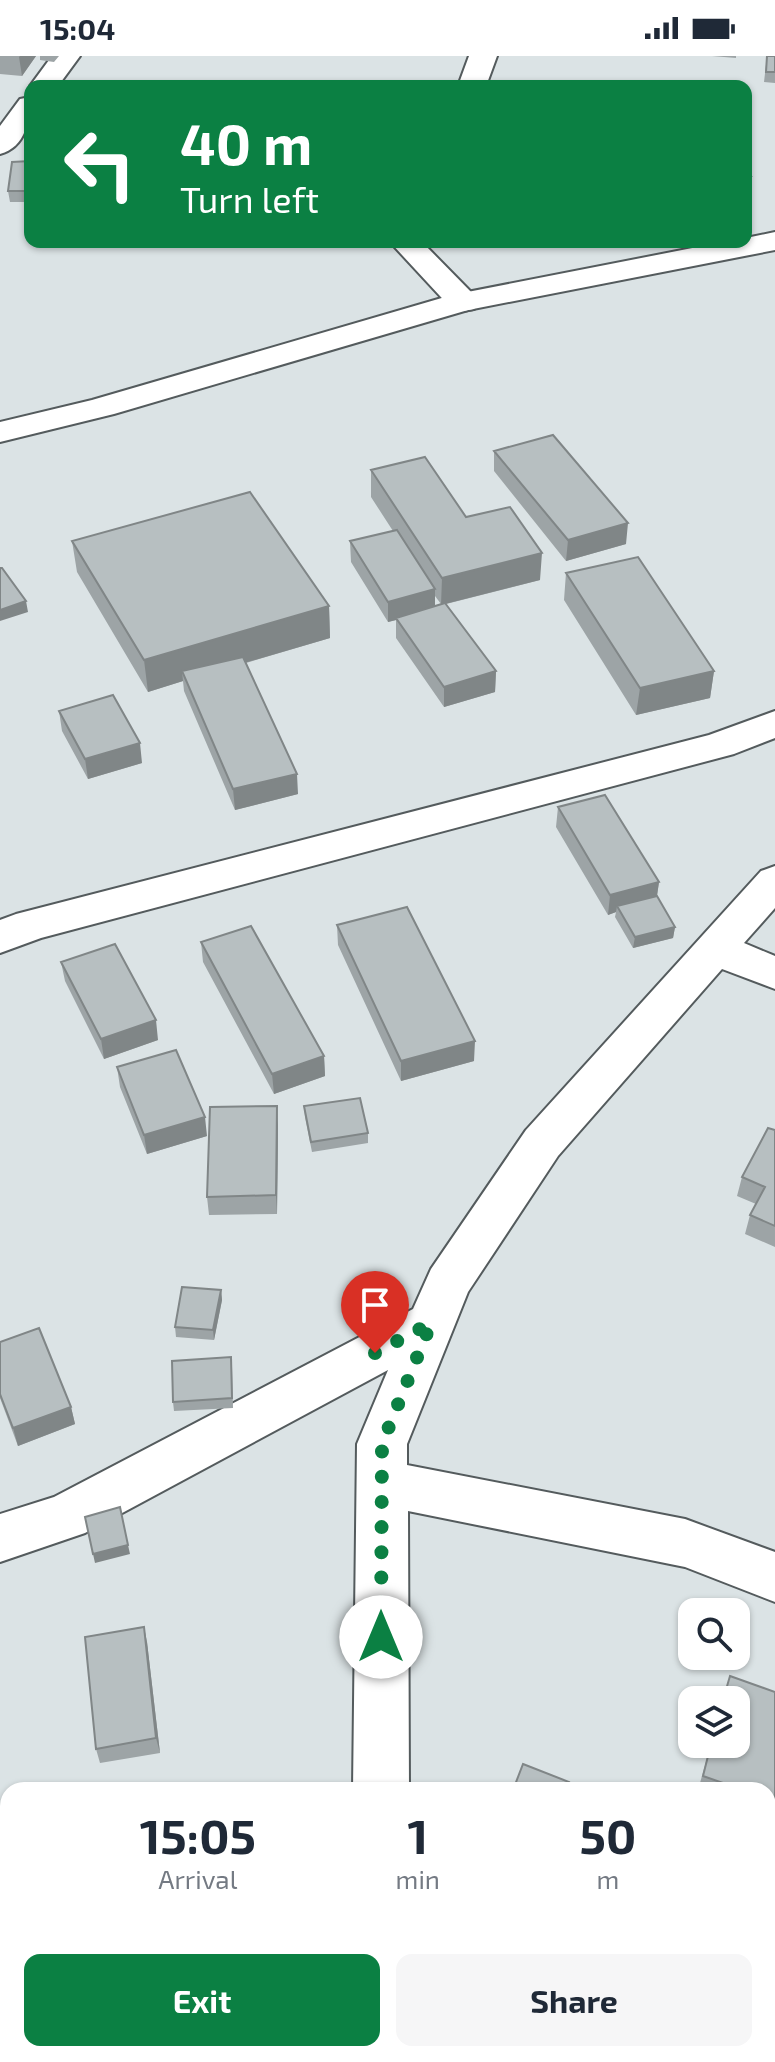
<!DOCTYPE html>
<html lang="en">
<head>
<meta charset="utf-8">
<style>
	body { margin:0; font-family:"Exo 2",sans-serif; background:#f6f6f7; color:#1f2937; height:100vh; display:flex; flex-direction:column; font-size:30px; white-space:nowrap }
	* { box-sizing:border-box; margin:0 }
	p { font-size:26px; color:#747a83 }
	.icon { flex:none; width:44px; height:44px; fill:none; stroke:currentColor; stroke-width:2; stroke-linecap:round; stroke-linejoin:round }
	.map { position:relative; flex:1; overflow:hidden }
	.panel { position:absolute; left:0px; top:1726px; width:776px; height:280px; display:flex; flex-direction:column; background:#fff; border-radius:24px 24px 0 0; box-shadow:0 2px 6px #0004 }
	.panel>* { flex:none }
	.top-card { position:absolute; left:24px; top:24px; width:728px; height:168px; border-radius:16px; box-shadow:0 2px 6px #0004; background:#0b8043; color:#fff; overflow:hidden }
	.controls { position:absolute; left:678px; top:1542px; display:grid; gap:16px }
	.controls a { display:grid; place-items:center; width:72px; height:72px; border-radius:16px; background:#fff; box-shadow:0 2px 6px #0004; font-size:40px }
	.pin { position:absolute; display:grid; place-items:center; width:68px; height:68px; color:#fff; margin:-82px -34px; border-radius:50% 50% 50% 0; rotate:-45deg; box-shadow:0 0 8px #0007 }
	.pin .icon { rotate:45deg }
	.me { position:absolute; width:88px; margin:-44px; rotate:0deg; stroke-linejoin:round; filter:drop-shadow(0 0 6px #0008) }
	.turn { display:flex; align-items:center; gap:28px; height:168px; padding:0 24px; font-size:36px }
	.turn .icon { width:104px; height:104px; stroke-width:2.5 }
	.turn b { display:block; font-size:56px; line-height:68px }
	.eta { display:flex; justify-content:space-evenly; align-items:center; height:136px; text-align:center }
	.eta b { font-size:48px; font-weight:700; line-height:56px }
	.button { display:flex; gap:16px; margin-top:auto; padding:16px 24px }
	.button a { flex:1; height:92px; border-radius:16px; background:#0b8043; color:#fff; font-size:32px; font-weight:700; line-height:92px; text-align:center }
	.button a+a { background:#f6f6f7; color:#1f2937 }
	.status { display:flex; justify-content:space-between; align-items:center; height:56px; padding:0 40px; background:#fff; direction:ltr }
	.status svg { height:22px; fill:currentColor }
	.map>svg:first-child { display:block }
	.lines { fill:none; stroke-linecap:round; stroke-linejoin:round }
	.minor-casing { stroke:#545b5d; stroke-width:4 }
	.tertiary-casing { stroke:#545b5d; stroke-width:4 }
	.minor { fill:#fff; fill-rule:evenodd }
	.tertiary { fill:#fff; fill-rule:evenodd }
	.wall { fill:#9da4a6; fill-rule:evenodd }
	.shaded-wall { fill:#808687 }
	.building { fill:#b7bfc1; stroke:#808687; stroke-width:2 }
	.route { stroke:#0b8043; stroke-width:14; stroke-dasharray:0 25.2 }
</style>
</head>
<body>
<div class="status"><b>15:04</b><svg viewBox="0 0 49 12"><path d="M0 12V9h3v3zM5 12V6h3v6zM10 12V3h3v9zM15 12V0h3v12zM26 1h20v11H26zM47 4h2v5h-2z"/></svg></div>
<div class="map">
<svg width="775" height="2006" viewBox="0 0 775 2006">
	<rect width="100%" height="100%" fill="#dbe3e5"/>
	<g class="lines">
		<defs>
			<path id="minor" d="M52,0h28l-22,30h-28z
				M469,0h28l-11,30h-28z
				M30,41c0,23 -4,50 -30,57v-28l20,-27z
				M390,186h32l52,53 5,7 -5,7 -11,2 -11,-2z
				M775,655v27l-41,16 -693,184 -41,15v-33l16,-6 693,-179z
				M775,810v42l-31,35 31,13v33l-53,-20 -164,187 -90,136 -61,152v21l278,54 90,33v50l-90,-35 -277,-56 1,279h-56l4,-346 31,-74 -303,163 -85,29v-48l54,-17 359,-188 18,-40 95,-139 235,-259z
				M356,1998h60l1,8h-60z"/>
			<path id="tertiary" d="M775,176v18l-307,60 -354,104 -114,28v-20l92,-22 360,-105 271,-53h23v-4z"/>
		</defs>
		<!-- minor casing -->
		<use href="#minor" class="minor-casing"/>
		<!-- tertiary casing -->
		<use href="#tertiary" class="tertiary-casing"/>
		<!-- minor -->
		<use href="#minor" class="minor"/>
		<!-- tertiary -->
		<use href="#tertiary" class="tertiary"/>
	</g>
	<!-- wall -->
	<path class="wall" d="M0,0h36l-14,20 -22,-2z
		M40,0h19l-5,6 -14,-2z
		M712,0h24v2z
		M767,0h8v27l-11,-1z
		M30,105v41h-20l-2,-11z
		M746,111l5,9 -3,20h-2z
		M494,395l132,93 -60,17 -72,-90z
		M371,414l95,47 74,63 -94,24 50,67 -1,21 -51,15 -48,-69v-18l-8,2 -37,-60 -1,-21 43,-10 -22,-34zM435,540l6,8 -6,2z
		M72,485l257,65 1,32 -84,25 52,131 -63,16 -51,-119 -1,-10 -35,11 -71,-120z
		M566,517l148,98 -4,27 -74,17 -72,-115z
		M59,655l83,52 -54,16 -26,-48z
		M558,751l101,75 -2,14 18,31 -2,11 -40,10 -18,-31 1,-5 -8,3 -52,-88z
		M337,869l137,136 -73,20 -63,-136z
		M201,886l123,114 1,20 -51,18 -71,-132z
		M61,906l97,78 -54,19 -39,-78z
		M117,1011l90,69 -60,18 -27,-67z
		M304,1050l64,27v10l-56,9 -7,-35z
		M278,1069l-1,89 -68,1 -2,-18z
		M775,1074v117l-30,-13 5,-19 6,-11 -19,-8 5,-19z
		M221,1234l1,10 -8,40 -38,-3 -1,-10z
		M0,1286l71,65 4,17 -57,22 -18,-48z
		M232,1311l1,41 -59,3 -1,-9z
		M147,1586l13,111 -60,10 -4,-14z
		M730,1620l45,16v125l-7,-3v-24h-70l13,-46h25v-44h-13z"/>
	<!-- shaded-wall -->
	<path class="shaded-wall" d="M20,0h16l-14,20 -3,-19z
		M628,467l-2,21 -60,17 2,-21z
		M542,497l-2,27 -99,25 1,-27z
		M435,533v21l-39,8v2l-8,2v-20z
		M26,545l2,11 -28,9v-11z
		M329,550l1,32 -144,42 -4,-9 1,10 -35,11 -4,-32z
		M496,615l-1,21 -51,15v-20z
		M714,615l-4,27 -74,17 4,-27z
		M140,687l2,20 -54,16 -3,-20z
		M297,718l1,20 -63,16 -2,-21z
		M659,826l-3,20 -39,4 -1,6 -8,3 2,-20z
		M675,871l-2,11 -40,10 2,-11z
		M156,964l2,20 -54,19 -3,-20z
		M475,985l-1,20 -73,20v-20z
		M324,1000l1,20 -51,18 -2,-20z
		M277,1050l1,19 -1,89 -1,-19z
		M205,1061l2,19 -60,18 -3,-19z
		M221,1234l1,10 -8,40 -1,-10z
		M71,1351l4,17 -57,22 -5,-18z
		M128,1489l2,9 -35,9 -2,-9z
		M144,1571l3,15 13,111 -4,-15z
		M8,1845v15l-8,3v-15z
		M0,1911l6,13 2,21v53h5v8h-6l-7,-77z"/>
	<!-- building -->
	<path class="building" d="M767,0h8v16h-9z
		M30,105v30h-22l4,-29z
		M746,111l5,9h-5z
		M553,379l75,88 -60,17 -74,-89z
		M425,401l41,60 44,-10 32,46 -100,25 -71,-108z
		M250,436l79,114 -185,54 -72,-119z
		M397,474l38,59 -47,13 -38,-61z
		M638,501l76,114 -74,17 -74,-115z
		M0,512h2l24,33 -26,9z
		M445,547l51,68 -52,16 -48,-69z
		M243,601l54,117 -64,15 -51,-118z
		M113,639l27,48 -55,16 -26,-48z
		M605,739l54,87 -49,13 -52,-88z
		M657,840l18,31 -40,10 -18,-31z
		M407,851l68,134 -74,20 -64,-136z
		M251,870l73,130 -52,18 -71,-132z
		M115,888l41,76 -55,19 -40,-77z
		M176,994l29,67 -61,18 -27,-68z
		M360,1042l8,35 -57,9 -7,-36z
		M277,1050l-1,89 -69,2 3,-90z
		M768,1072l7,2v96l-25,-11 15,-28 -23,-10z
		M182,1231l39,3 -8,40 -38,-3z
		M39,1272l32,79 -58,21 -13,-34v-52z
		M231,1301l1,41 -59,4 -1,-41z
		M120,1451l8,38 -35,9 -8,-37z
		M144,1571l12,111 -60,11 -11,-112z
		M730,1620l45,16v109l-7,-3v-8h-25l-40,-14 8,-32h25v-44h-13z
		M523,1708l46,18 -3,8h-53z
		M8,1763v82l-8,3v-82z
		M0,1929l7,77h-7z
		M609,1998h130l-2,8h-131z
		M187,2001l1,5h-27z"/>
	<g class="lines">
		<!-- route -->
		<path class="route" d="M375,1297l56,-30 -49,121 -1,193"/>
	</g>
</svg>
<div class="controls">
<a><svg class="icon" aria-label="search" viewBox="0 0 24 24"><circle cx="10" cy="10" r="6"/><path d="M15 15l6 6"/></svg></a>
<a><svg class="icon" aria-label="layers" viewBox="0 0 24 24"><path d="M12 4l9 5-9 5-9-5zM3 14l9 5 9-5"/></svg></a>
</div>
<div class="pin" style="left:375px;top:1297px;background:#d93025"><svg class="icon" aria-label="arrive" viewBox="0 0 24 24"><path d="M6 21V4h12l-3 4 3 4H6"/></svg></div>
<svg class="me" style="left:381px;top:1581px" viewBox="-20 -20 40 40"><circle r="19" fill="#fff"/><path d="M0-13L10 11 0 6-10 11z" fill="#0b8043"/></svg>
<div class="top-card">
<div class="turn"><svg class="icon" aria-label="left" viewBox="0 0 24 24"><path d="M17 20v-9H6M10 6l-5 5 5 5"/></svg><div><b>40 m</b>Turn left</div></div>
</div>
<section class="panel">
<div class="eta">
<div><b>15:05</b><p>Arrival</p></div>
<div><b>1</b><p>min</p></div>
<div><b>50</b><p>m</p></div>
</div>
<div class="button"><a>Exit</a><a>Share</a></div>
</section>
</div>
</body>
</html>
